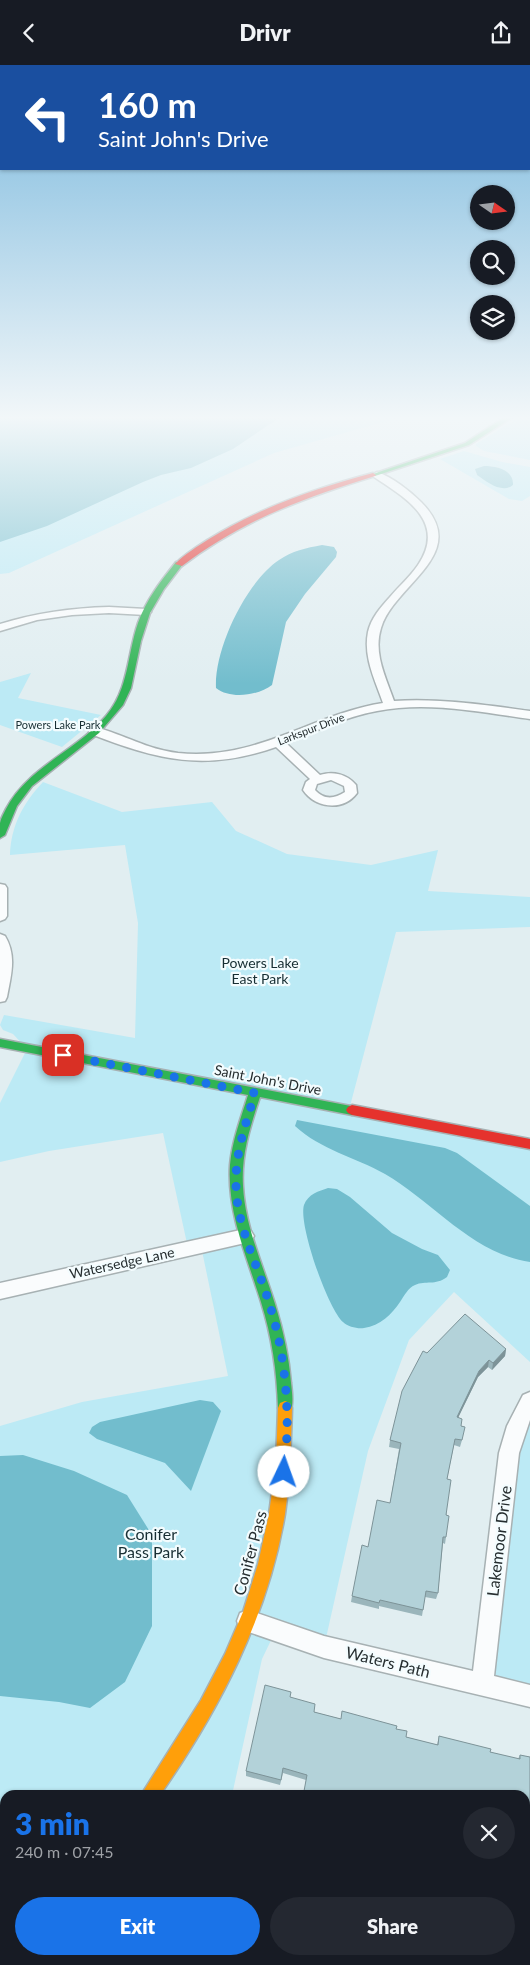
<!DOCTYPE html>
<html lang="en">
<head>
<meta charset="utf-8">
<style>
	body { margin:0; font-family:Lato,sans-serif; background:#242831; color:#f1f3f6; height:100vh; display:flex; flex-direction:column; font-size:19px; white-space:nowrap }
	* { box-sizing:border-box; margin:0 }
	p { font-size:16px; color:#9ea1a6 }
	.icon { flex:none; width:28px; height:28px; fill:none; stroke:currentColor; stroke-width:2; stroke-linecap:round; stroke-linejoin:round }
	.map { position:relative; flex:1; overflow:hidden }
	.panel { position:absolute; left:0px; top:1725px; width:530px; height:175px; display:flex; flex-direction:column; background:#171b24; border-radius:15px 15px 0 0; box-shadow:0 1px 4px #0004 }
	.panel>* { flex:none }
	.hud { position:absolute; left:0px; top:0px; width:530px; height:105px; box-shadow:0 1px 4px #0004; background:#1a4fa0; color:#fff; overflow:hidden }
	.needle { width:32px; rotate:104deg }
	.controls { position:absolute; left:470px; top:120px; display:grid; gap:10px }
	.controls a { display:grid; place-items:center; width:45px; height:45px; border-radius:50%; background:#171b24; box-shadow:0 1px 4px #0004; font-size:25px }
	.pin { position:absolute; display:grid; place-items:center; width:42px; height:42px; color:#fff; margin:-21px; border-radius:10px; box-shadow:0 2px 8px #0006 }
	.me { position:absolute; width:55px; margin:-28px; rotate:3deg; stroke-linejoin:round; filter:drop-shadow(0 0 4px #0008) }
	.turn { display:flex; align-items:center; gap:18px; height:105px; padding:0 15px; font-size:22px }
	.turn .icon { width:65px; height:65px; stroke-width:2.5 }
	.turn b { display:block; font-size:35px; line-height:42px }
	.round { display:grid; place-items:center; flex:none; width:52px; height:52px; border-radius:26px; background:#242831 }
	.headline { display:flex; align-items:center; justify-content:space-between; height:85px; padding:0 15px }
	h1 { font-size:30px; font-weight:800; line-height:38px; color:#1a73e8 }
	.button { display:flex; gap:10px; margin-top:auto; padding:10px 15px }
	.button a { flex:1; height:58px; border-radius:30px; background:#1a73e8; color:#fff; font-size:20px; font-weight:800; line-height:58px; text-align:center }
	.button a+a { background:#242831; color:#f1f3f6 }
	header { display:flex; justify-content:space-between; align-items:center; height:65px; padding:0 15px; background:#171b24; font-size:22px; font-weight:800 }
	.map>svg:first-child { display:block }
	.green { fill:#bceaf5; fill-rule:evenodd }
	.water { fill:#72bdcd }
	.lines { fill:none; stroke-linecap:round; stroke-linejoin:round }
	.street-casing { stroke:#a7b1b3; stroke-width:3 }
	.fast-casing { stroke:#a7b1b3; stroke-width:3 }
	.slow-casing { stroke:#a7b1b3; stroke-width:3 }
	.jam-casing { stroke:#a7b1b3; stroke-width:3 }
	.street { fill:#fafcfd; fill-rule:evenodd }
	.fast { fill:#30b455; fill-rule:evenodd }
	.slow { fill:#ff9f0a; fill-rule:evenodd }
	.jam { fill:#e5322d; fill-rule:evenodd }
	.wall { fill:#9ab5bb }
	.shaded-wall { fill:#7d9398 }
	.building { fill:#b3d2d9; stroke:#7d9398 }
	.route { stroke:#1a73e8; stroke-width:9; stroke-dasharray:0 16.2 }
	.labels { text-anchor:middle; stroke-width:4.5; stroke-linejoin:round; paint-order:stroke }
	.far-park-label { font-size:11px; fill:#172e33; stroke:#f3fcfe }
	.far-street-label { font-size:11px; fill:#252d2f; stroke:#f3fcfe }
	.park-label { font-size:14px; fill:#172e33; stroke:#f3fcfe }
	.street-label { font-size:14px; fill:#252d2f; stroke:#f3fcfe }
	.near-park-label { font-size:16px; fill:#172e33; stroke:#f3fcfe }
	.near-street-label { font-size:16px; fill:#252d2f; stroke:#f3fcfe }
</style>
</head>
<body>
<header><svg class="icon" aria-label="back" viewBox="0 0 24 24"><path d="M15 5l-7 7 7 7"/></svg>Drivr<svg class="icon" aria-label="share" viewBox="0 0 24 24"><path d="M12 15V3M7 8l5-5 5 5M5 13v7h14v-7"/></svg></header>
<div class="map">
<svg width="530" height="1900" viewBox="0 0 530 1900">
	<rect width="100%" height="100%" fill="#e1eef1"/>
	<!-- green -->
	<path class="green" d="M0,353h397l-123,35 -265,120 -9,1z
		M518,353h12v42l-46,-9 -8,-5v-2z
		M464,386l38,11 28,5v29l-8,5 -13,-2 -69,-40zM482,402c13,-2 31,2 31,18 -11,9 -27,-4 -37,-11v-5z
		M31,608l-13,25 83,17 -39,32 -62,-22v-43z
		M43,717l79,30 90,-10 24,29 51,23 84,11 67,-15 -10,41 102,6v30l-134,5 -47,178 181,34v218l-76,-70 -45,48 -41,111 -44,196 -49,-15 -13,27 -30,136h-227v165h520v-56l5,1v60h-530v-539l82,-24 146,-26 -27,-130 -13,2 -25,-115 -114,18 -49,11v-59l27,-54 -14,-15 -10,-4 -3,-5 4,-10 131,23 3,-115 -13,-78 -115,10c1,-29 13,-52 33,-73z
		M530,1336v295l-48,-11 27,-232z"/>
	<!-- water -->
	<path class="water" d="M0,353h279l-46,31 -42,19 -30,7 -18,7 -96,44 -47,16z
		M484,401c13,0 30,4 29,19 -11,9 -26,-3 -36,-10l-2,-6z
		M322,480l12,2 3,5 -1,5 -31,37 -19,28 -14,63c-13,10 -41,15 -56,3 -2,-39 30,-106 63,-128 13,-9 27,-12 43,-15z
		M297,1055l148,28 12,5 73,53v56c-57,-8 -97,-60 -145,-88 -30,-17 -64,-24 -90,-48z
		M328,1123l9,1 13,8 42,36 30,16 16,6 12,15 -3,7c-12,9 -21,3 -32,8 -7,3 -11,11 -15,17 -8,12 -20,24 -36,26 -6,1 -16,-1 -21,-6 -15,-13 -45,-98 -39,-117 4,-11 15,-14 24,-17z
		M200,1335l13,2 8,9 -30,80 -26,-28 -68,-24 -8,-6 3,-6 8,-5z
		M23,1390l51,16 53,24 25,40v91l-27,56 -35,26 -31,-6 -59,-6v-240z
		M525,1885l5,1v14h-424l5,-5h414z"/>
	<g class="lines">
		<defs>
			<path id="street" d="M377,407c15,5 33,19 44,30 52,52 -27,82 -40,126 -8,25 5,50 13,73 46,-3 91,4 136,10v8c-50,-7 -103,-18 -153,-8 -32,6 -61,20 -91,32l34,32c13,-4 27,-1 36,10l1,8c-14,19 -42,15 -54,-3l3,-8 4,-3 -34,-32c-71,25 -118,13 -185,-13l-2,-3 6,-4c30,8 51,22 83,26 80,8 131,-38 205,-50 -8,-23 -20,-46 -15,-71 3,-14 13,-25 22,-35 9,-11 20,-20 28,-32 29,-43 -12,-67 -44,-88l-2,-2zM331,715l13,6 1,6c-11,7 -21,8 -30,-2l2,-6z
				M109,542l37,2 5,3 -5,3 -37,-2 -37,2 -35,5 -37,11v-7c36,-11 71,-16 109,-17z
				M0,819l5,1 2,3v28l-2,3 -5,2z
				M0,869l5,2c12,20 6,39 2,61l-2,4 -5,1z
				M245,1164l6,2 3,5 -3,5 -6,2 -245,56v-16z
				M530,1327v28l-11,33 -25,223 36,9v22l-206,-49 -84,-29 -3,-8 3,-8 8,-3 76,26 149,35 26,-218 8,-27 16,-31z"/>
			<path id="fast" d="M503,353h8l-42,27 -94,31 -5,-1 95,-32z
				M176,497l7,2 -19,25 -14,24 -9,28 -10,47 -8,17 -24,28 -67,53 -15,20 -12,29 -5,3c0,-5 0,-10 0,-15 1,-5 4,-10 6,-14 22,-42 70,-58 100,-93 23,-27 21,-61 32,-93 8,-23 23,-42 38,-61z
				M0,974l356,68 2,3 -2,3 -4,2 -92,-18c-10,30 -19,58 -17,89 2,41 20,79 32,118 8,26 14,52 16,79 1,9 3,21 -1,30l-5,2 -5,-2 -2,-5c-1,-36 -6,-71 -17,-106 -14,-45 -34,-89 -31,-137 2,-24 11,-47 18,-70l-248,-48z"/>
			<path id="slow" d="M285,1336l5,2 2,5c-1,35 -2,71 -7,106 -17,103 -66,196 -125,281h-19l60,-95 24,-46 18,-42 15,-48 11,-50 7,-52 2,-54 2,-5z
				M5,1865v20l-5,2v-20z"/>
			<path id="jam" d="M373,408l3,2 -1,1c-72,22 -132,44 -193,90l-7,-2c10,-10 23,-18 34,-25 50,-31 107,-51 164,-66z
				M352,1040l178,34v10l-178,-34 -4,-2 -2,-3 2,-3z"/>
		</defs>
		<!-- street casing -->
		<use href="#street" class="street-casing"/>
		<!-- fast casing -->
		<use href="#fast" class="fast-casing"/>
		<!-- slow casing -->
		<use href="#slow" class="slow-casing"/>
		<!-- jam casing -->
		<use href="#jam" class="jam-casing"/>
		<!-- street -->
		<use href="#street" class="street"/>
		<!-- fast -->
		<use href="#fast" class="fast"/>
		<!-- slow -->
		<use href="#slow" class="slow"/>
		<!-- jam -->
		<use href="#jam" class="jam"/>
	</g>
	<!-- wall -->
	<path class="wall" d="M506,1284l-1,7 -13,14 -4,-3 -10,10 -20,41 3,8 1,14 -2,7 -6,-2 -7,34 -1,58 -1,7 -2,-1 -5,50 -2,6 -11,-2 -3,19 -43,-10v3l-28,-7 1,-6 16,-49 22,-44 9,-54 -10,-2 1,-7 37,-87z
		M314,1647l27,7 55,10 10,8 31,8 2,-9 51,16 28,7 2,-4 10,2v106l-5,-1v-67h-221l2,-15 -23,-7 -3,12 -34,-9v-5z"/>
	<!-- shaded-wall -->
	<path class="shaded-wall" d="M506,1284l-1,7 -13,14 1,-7z
		M489,1295l-1,7 -10,10 -23,47 2,-7 22,-46z"/>
	<!-- building -->
	<path class="building" d="M465,1249l41,35 -13,14 -4,-3 -10,11 -22,46 5,2 -1,7 4,1 -3,13 -7,-1 -8,40 4,1 -5,35 3,1 -3,21h-3l-5,56 -12,-2 -3,19 -43,-10 -1,3 -27,-7 10,-51 6,2 9,-47 13,3 11,-60 -11,-3 12,-49 21,-40 4,2z
		M265,1620l26,7 -1,5 25,7 -1,8 27,7 1,-8 55,15 -1,3 11,2 -1,6 32,8 1,-9 52,13 -1,3 30,7v-4l10,2v102l-5,-2v-62h-204l-17,-4 3,-16 -24,-7 -2,12 -35,-9z"/>
	<!-- sky -->
	<linearGradient id="sky" x2="0" y2="1"><stop stop-color="#79b8dd"/><stop offset="0.57" stop-color="#f2f7f9"/><stop offset="1" stop-color="#f2f7f9" stop-opacity="0"/></linearGradient>
	<rect width="530" height="619" fill="url(#sky)"/>
	<g class="lines">
		<!-- route -->
		<path class="route" d="M63,990l192,38c-9,30 -20,60 -19,92 1,43 22,80 34,121 11,35 17,76 17,113 1,17 -2,35 -3,53"/>
	</g>
	<g class="labels">
		<!-- far-park labels -->
		<g class="far-park-label">
			<text x="58" y="664">Powers Lake Park</text>
		</g>
		<!-- far-street labels -->
		<g class="far-street-label">
			<text transform="translate(311 664) rotate(-21)" y="4">Larkspur Drive</text>
		</g>
		<!-- park labels -->
		<g class="park-label">
			<text x="260" y="903">Powers Lake<tspan x="260" dy="16">East Park</tspan></text>
		</g>
		<!-- street labels -->
		<g class="street-label">
			<text transform="translate(268 1015) rotate(11)" y="5">Saint John's Drive</text>
			<text transform="translate(122 1198) rotate(-12)" y="5">Watersedge Lane</text>
		</g>
		<!-- near-park labels -->
		<g class="near-park-label">
			<text x="151" y="1475">Conifer<tspan x="151" dy="18">Pass Park</tspan></text>
		</g>
		<!-- near-street labels -->
		<g class="near-street-label">
			<text transform="translate(499 1476) rotate(-83)" y="6">Lakemoor Drive</text>
			<text transform="translate(250 1488) rotate(-75)" y="6">Conifer Pass</text>
			<text transform="translate(388 1597) rotate(14)" y="6">Waters Path</text>
		</g>
	</g>
</svg>
<div class="controls">
<a><svg class="needle" viewBox="-14 -14 28 28"><path d="M0-13l5 13h-10z" fill="#e53935"/><path d="M0 13l5-13h-10z" fill="#9ea1a6"/></svg></a>
<a><svg class="icon" aria-label="search" viewBox="0 0 24 24"><circle cx="10" cy="10" r="6"/><path d="M15 15l6 6"/></svg></a>
<a><svg class="icon" aria-label="layers" viewBox="0 0 24 24"><path d="M12 4l9 5-9 5-9-5zM3 14l9 5 9-5"/></svg></a>
</div>
<div class="pin" style="left:63px;top:990px;background:#d93025"><svg class="icon" aria-label="arrive" viewBox="0 0 24 24"><path d="M6 21V4h12l-3 4 3 4H6"/></svg></div>
<svg class="me" style="left:284px;top:1407px" viewBox="-20 -20 40 40"><circle r="19" fill="#fff"/><path d="M0-13L10 11 0 6-10 11z" fill="#1a73e8"/></svg>
<div class="hud">
<div class="turn"><svg class="icon" aria-label="left" viewBox="0 0 24 24"><path d="M17 20v-9H6M10 6l-5 5 5 5"/></svg><div><b>160 m</b>Saint John's Drive</div></div>
</div>
<section class="panel">
<div class="headline"><div><h1>3 min</h1><p>240 m · 07:45</p></div><a class="round"><svg class="icon" aria-label="close" viewBox="0 0 24 24"><path d="M6 6l12 12M18 6L6 18"/></svg></a></div>
<div class="button"><a>Exit</a><a>Share</a></div>
</section>
</div>
</body>
</html>
